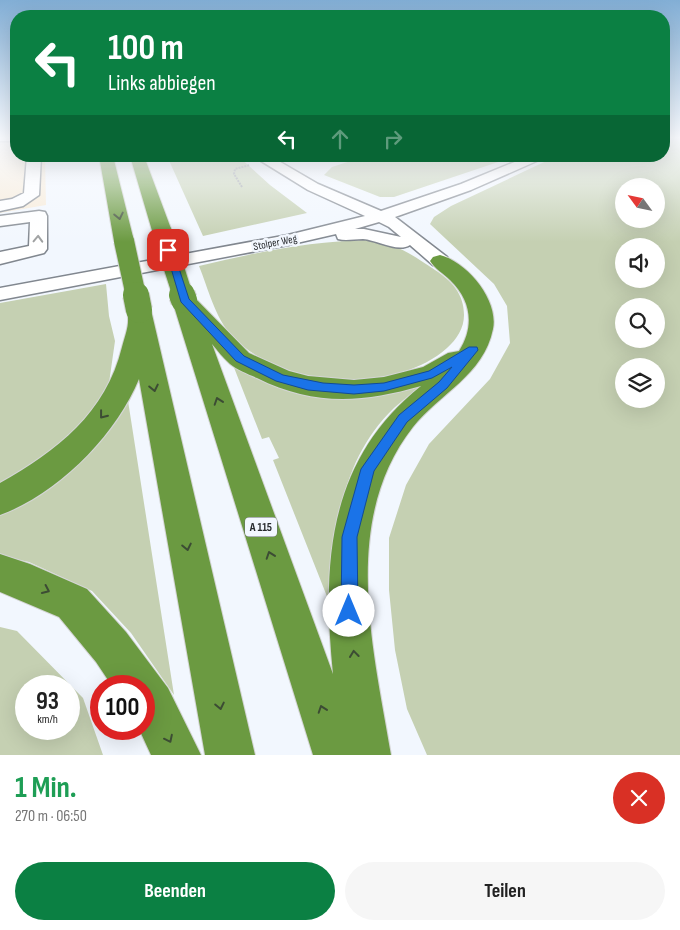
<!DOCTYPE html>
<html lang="de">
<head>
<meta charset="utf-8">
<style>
	body { margin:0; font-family:"Sofia Sans Condensed",sans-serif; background:#f6f6f6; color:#222; height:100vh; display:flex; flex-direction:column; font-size:19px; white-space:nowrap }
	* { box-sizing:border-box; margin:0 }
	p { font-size:16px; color:#767676 }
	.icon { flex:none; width:28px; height:28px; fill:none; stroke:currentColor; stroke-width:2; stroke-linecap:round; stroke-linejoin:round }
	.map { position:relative; height:755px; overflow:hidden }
	.panel { display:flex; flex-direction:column; background:#fff; flex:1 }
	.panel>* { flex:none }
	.hud { position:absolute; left:10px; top:10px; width:660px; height:152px; border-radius:20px; box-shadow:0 5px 20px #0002; background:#0b8043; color:#fff; overflow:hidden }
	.needle { width:32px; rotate:303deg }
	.fabs { position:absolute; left:615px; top:178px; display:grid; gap:10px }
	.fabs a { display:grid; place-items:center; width:50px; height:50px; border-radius:50%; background:#fff; box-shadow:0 5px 20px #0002; font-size:25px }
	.speed { position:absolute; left:15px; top:675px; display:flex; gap:10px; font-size:25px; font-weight:700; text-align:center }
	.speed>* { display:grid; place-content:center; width:65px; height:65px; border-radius:50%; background:#fff; box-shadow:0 5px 20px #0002; line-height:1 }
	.speed small { font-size:12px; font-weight:400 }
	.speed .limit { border:8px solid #d22; background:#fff; color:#111 }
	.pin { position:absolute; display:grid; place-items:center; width:42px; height:42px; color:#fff; margin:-21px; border-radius:10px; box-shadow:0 2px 8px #0006 }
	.me { position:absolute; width:55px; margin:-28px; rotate:0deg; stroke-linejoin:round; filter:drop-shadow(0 0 4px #0008) }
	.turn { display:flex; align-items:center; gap:18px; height:105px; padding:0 15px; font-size:22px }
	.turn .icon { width:65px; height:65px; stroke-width:2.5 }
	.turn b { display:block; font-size:35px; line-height:42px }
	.lanes { display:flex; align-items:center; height:48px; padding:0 15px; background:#0003; justify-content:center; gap:25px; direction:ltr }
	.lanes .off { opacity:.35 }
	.round { display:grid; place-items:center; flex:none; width:52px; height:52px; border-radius:26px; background:#f6f6f6 }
	.overview { display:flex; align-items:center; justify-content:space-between; height:85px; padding:0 15px }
	h1 { font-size:30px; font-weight:700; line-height:38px; color:#1e9e55 }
	.primary-button { display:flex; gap:10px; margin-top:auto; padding:10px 15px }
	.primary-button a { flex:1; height:58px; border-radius:30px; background:#0b8043; color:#fff; font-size:20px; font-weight:700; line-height:58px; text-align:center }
	.primary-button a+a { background:#f6f6f6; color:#222 }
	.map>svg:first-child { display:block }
	.commercial { fill:#f8ebd7 }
	.green { fill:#c5d0b2; fill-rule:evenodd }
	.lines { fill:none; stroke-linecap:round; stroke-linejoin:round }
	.minor-casing { stroke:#81878f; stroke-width:3 }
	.highway-casing { stroke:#d4d5d5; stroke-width:2 }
	.path { stroke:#9a9ea4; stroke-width:2; stroke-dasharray:2 1; stroke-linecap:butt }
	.minor { fill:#fff; fill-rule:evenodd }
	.highway { fill:#6b9a41; fill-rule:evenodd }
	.highway-bridge-far1-casing { stroke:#d4d5d5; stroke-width:22; stroke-linecap:butt }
	.highway-bridge-casing { stroke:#d4d5d5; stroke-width:28; stroke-linecap:butt }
	.highway-bridge-far1 { stroke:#6b9a41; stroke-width:20 }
	.highway-bridge { stroke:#6b9a41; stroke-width:26 }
	.oneway { stroke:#3c4c34 }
	.oneway2 { stroke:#9ea0a1 }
	.route { fill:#1a73e8; stroke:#114b97 }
	.labels { text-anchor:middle; stroke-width:5; stroke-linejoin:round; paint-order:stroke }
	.far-street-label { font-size:11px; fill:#282b2e; stroke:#f2f7fe }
	.shield { fill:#f2f7fe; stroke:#65686c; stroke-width:1 }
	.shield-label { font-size:12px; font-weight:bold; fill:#282b2e }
</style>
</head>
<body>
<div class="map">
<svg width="680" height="755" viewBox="0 0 680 755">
	<rect width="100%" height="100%" fill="#f2f7fe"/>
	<!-- commercial -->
	<path class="commercial" d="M0,137h16v19h29l1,49 -46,8z"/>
	<!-- green -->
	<path class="green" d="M664,137h16v618h-253l-20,-46 -12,-59 -6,-60v-52l17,-53 23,-41 61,-65 20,-36 -3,-37 -13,-22 -64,-60 4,-7 17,-11 106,-50h107zM656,186v33h-32v-33zM656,246v33h-32v-33zM656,306v33h-32v-33zM656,366v33h-32v-33z
		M167,156h71l32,29 37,28 -104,23z
		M366,156h150l-122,41h-14l-56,-22 8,-8z
		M367,240c29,3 44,14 68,30 17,11 29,24 29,45 0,13 -7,24 -17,33 -40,36 -112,38 -162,21 -20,-7 -40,-19 -54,-34 -16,-18 -23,-47 -32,-69 55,-13 111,-25 168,-26z
		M106,284l3,32 6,25 -6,42 -21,35 -21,22 -67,46v-183z
		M233,365l60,21 140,-9c-13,11 -27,20 -39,31 -54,52 -61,126 -64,196l-57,-144 6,-2 -10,-21 -7,2z
		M126,388l48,307 -43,-62 -39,-42 -63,-29 -29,-6v-52z
		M0,627l17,4 66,67 20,57h-103zM26,686h43v43h-43z"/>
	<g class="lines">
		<defs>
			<path id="minor" d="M0,137h16v4h-16z
				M27,156h14l-2,39 -16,11 -23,5v-10l12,-2 12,-6z
				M253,156h17l48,28 63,27 80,-27 68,-28h19l-77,34 -76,27 52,40 2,4 -2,4h-14l-23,-20c-12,8 -33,-5 -47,-6 -9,0 -17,2 -25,0l-2,-5 -48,11 -288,55v-12l288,-53 77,-19 -57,-26zM379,222l10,5 12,10 -37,-8h-9z
				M39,211l6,1 2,4v33l-3,4 -44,11v-12l29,-6 1,-24 -30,4v-10z"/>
			<path id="highway" d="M99,156h14l21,85 -3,4h-14l-3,-4z
				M130,156h14l29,78 -3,4h-14l-3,-4z
				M440,255c27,7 59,45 53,74 -9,46 -54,65 -80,98 -73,93 -40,221 -22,328h-78l-141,-455 4,-5 8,-2 8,2 57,58 40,18 19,5 46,4 30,-3 39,-10 25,-14 11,-2c16,-25 12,-51 -9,-71 -7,-7 -15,-11 -20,-19l3,-4zM212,344c6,7 11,14 18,20 7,6 18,10 27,14 56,28 105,25 164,8 -94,75 -99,178 -88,288z
				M139,303l8,2 4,5 104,445h-50l-66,-376c-23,56 -81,115 -139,136v-32c57,-32 106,-70 122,-136 4,-15 8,-22 5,-37l4,-5z
				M0,554l30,10 57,25 39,43 42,56 33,67h-50l-12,-26h5v-43h-32l-16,-24 -37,-45 -59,-25z"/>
		</defs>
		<!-- minor casing -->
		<use href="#minor" class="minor-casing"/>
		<!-- highway casing -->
		<use href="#highway" class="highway-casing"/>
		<!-- path -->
		<path class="path" d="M242,187l-8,-13 1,-5 15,-4"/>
		<!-- minor -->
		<use href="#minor" class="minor"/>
		<!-- highway -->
		<use href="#highway" class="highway"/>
		<defs>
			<path id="highway-bridge-far1" d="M163,234l20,62
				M124,241l12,55"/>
			<path id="highway-bridge" d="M136,295l3,15
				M182,295l2,5"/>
		</defs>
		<!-- highway-bridge-far1 casing -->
		<use href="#highway-bridge-far1" class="highway-bridge-far1-casing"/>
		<!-- highway-bridge casing -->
		<use href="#highway-bridge" class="highway-bridge-casing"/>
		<!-- highway-bridge-far1 -->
		<use href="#highway-bridge-far1" class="highway-bridge-far1"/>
		<!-- highway-bridge -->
		<use href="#highway-bridge" class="highway-bridge"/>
	</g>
	<!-- one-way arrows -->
	<defs><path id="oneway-chevron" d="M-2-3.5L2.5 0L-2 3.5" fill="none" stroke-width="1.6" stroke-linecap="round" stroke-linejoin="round" transform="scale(1.25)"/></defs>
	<g class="oneway">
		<use href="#oneway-chevron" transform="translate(119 216) rotate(78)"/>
		<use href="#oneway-chevron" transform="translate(154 388) rotate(78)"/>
		<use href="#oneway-chevron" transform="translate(218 401) rotate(-109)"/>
		<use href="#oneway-chevron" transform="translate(103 415) rotate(128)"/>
		<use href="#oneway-chevron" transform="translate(187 547) rotate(78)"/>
		<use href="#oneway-chevron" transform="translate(270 555) rotate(-109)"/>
		<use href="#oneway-chevron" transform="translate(46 590) rotate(25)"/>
		<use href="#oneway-chevron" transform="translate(354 654) rotate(-97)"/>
		<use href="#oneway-chevron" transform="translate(220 706) rotate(78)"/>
		<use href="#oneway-chevron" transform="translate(322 709) rotate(-109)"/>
		<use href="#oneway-chevron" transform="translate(169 739) rotate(64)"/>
	</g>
	<use class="oneway2" href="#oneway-chevron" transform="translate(38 239) rotate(-88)"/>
	<!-- sky -->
	<linearGradient id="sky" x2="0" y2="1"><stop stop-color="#82aed5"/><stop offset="0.57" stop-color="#f9fbff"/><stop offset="1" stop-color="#f9fbff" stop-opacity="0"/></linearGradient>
	<rect width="680" height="242" fill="url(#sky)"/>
	<!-- route -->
	<path class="route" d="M165,248l8,2 16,49 55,57 39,19 40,8 31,2 30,-2 45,-12 40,-24h8l1,3 -31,38 -40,34 -33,49 -17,66 1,74 -3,6 -6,2 -6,-2 -2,-6 1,-74 19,-68 38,-54 40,-33 13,-15 -20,11 -48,13 -30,3 -46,-4 -32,-9 -40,-20 -55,-59z"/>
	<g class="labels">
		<!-- far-street labels -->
		<g class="far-street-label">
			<text transform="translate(275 242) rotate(-11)" y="4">Stolper Weg</text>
		</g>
		<!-- shield labels -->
		<rect class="shield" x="245" y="517.5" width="32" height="19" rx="4"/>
		<g class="shield-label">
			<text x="261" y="531">A 115</text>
		</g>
	</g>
</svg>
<div class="fabs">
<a><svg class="needle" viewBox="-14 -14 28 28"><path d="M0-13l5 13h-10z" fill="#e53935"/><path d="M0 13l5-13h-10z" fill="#767676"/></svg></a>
<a><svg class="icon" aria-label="sound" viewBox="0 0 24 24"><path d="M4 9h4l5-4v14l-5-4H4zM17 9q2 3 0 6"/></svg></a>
<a><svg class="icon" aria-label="search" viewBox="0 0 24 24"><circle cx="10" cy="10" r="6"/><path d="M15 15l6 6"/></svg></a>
<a><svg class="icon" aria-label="layers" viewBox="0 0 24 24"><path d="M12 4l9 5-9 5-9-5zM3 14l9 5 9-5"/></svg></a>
</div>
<div class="speed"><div>93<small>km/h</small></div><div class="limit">100</div></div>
<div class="pin" style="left:168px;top:250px;background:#d93025"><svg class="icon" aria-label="arrive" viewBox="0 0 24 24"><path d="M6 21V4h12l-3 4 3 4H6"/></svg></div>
<svg class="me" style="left:349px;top:611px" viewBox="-20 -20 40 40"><circle r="19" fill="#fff"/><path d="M0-13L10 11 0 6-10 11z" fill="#1a73e8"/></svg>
<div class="hud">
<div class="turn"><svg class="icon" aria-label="left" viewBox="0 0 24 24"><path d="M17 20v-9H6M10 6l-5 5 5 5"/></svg><div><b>100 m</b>Links abbiegen</div></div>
<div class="lanes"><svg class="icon" aria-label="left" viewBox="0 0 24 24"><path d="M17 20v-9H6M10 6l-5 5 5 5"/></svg><svg class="icon off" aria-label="ahead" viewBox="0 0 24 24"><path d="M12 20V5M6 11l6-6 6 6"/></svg><svg class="icon off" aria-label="right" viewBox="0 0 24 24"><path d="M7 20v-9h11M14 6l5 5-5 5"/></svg></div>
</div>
</div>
<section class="panel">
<div class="overview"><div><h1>1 Min.</h1><p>270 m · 06:50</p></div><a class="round" style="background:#d93025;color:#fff"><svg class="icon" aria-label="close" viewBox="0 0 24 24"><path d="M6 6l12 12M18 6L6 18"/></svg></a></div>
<div class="primary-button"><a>Beenden</a><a>Teilen</a></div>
</section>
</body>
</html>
